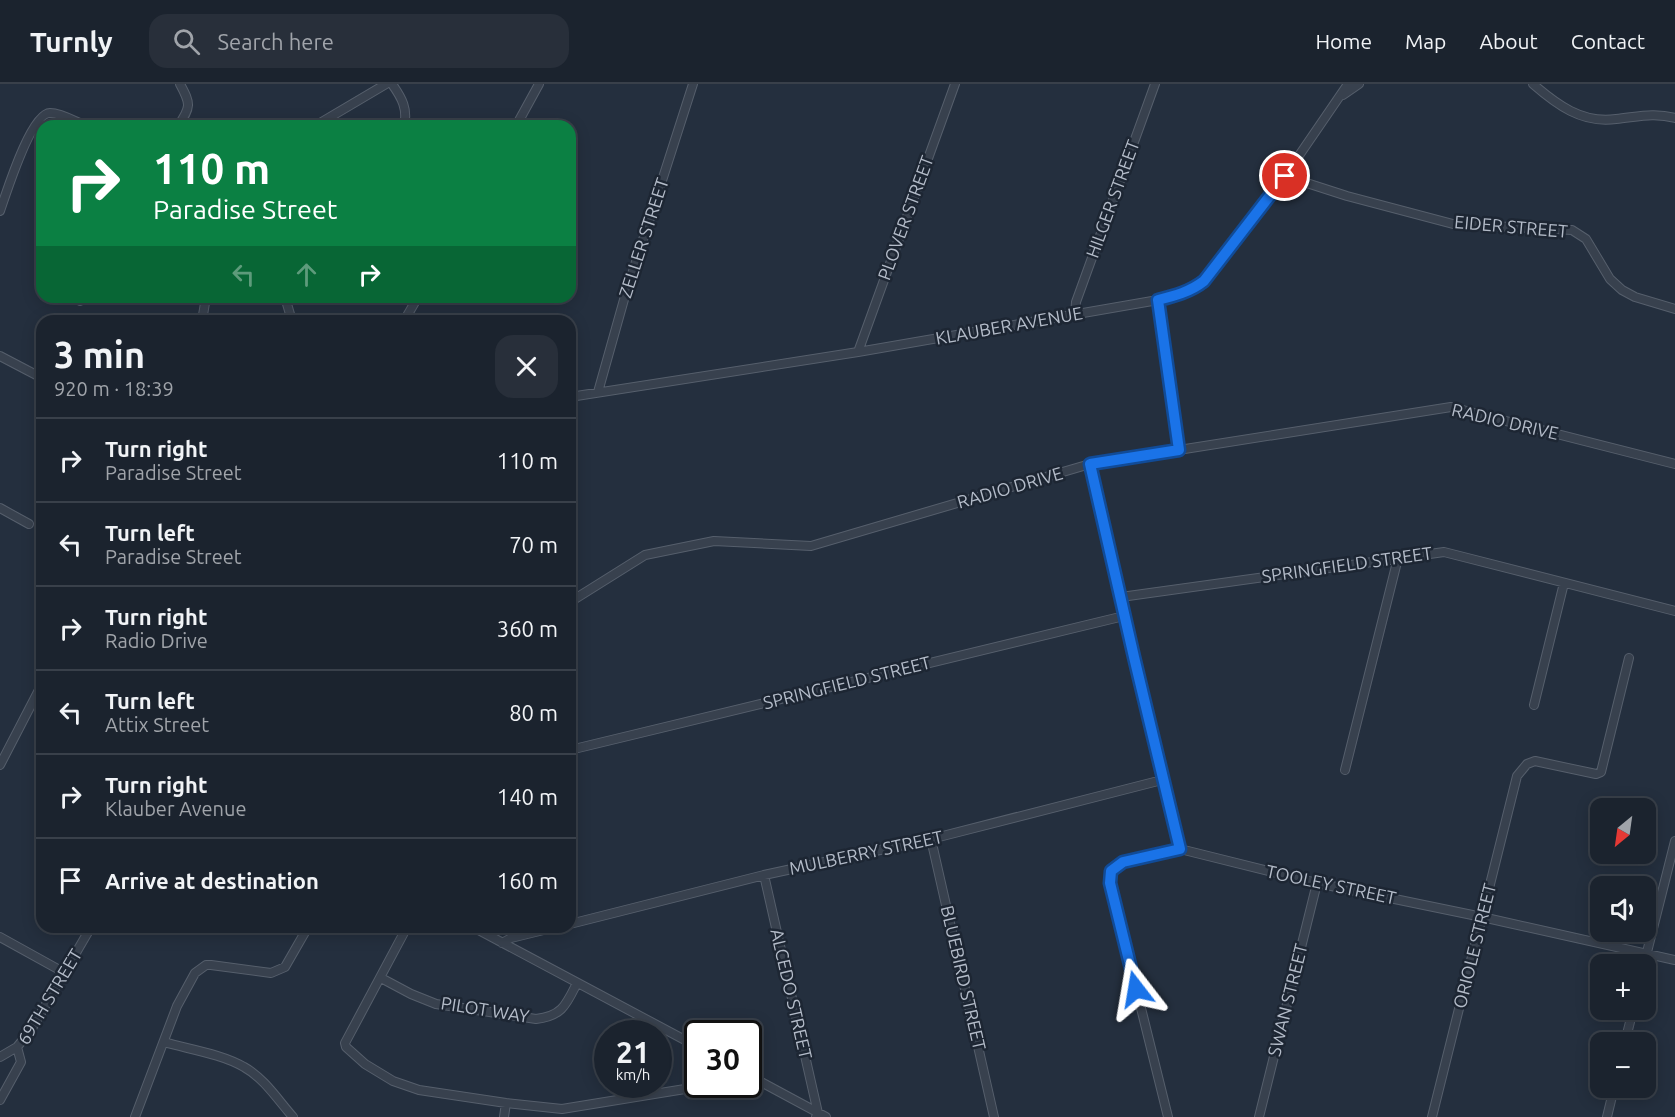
<!DOCTYPE html>
<html lang="en">
<head>
<meta charset="utf-8">
<style>
	body { margin:0; font-family:Ubuntu,sans-serif; background:#282f3a; color:#f1f3f6; height:100vh; display:flex; flex-direction:column; font-size:22px; white-space:nowrap }
	* { box-sizing:border-box; margin:0 }
	p { font-size:20px; color:#a0a4aa }
	.icon { flex:none; width:33px; height:33px; fill:none; stroke:currentColor; stroke-width:2; stroke-linecap:round; stroke-linejoin:round }
	.map { position:relative; flex:1; overflow:hidden }
	.sheet { position:absolute; left:36px; top:231px; width:540px; height:618px; display:flex; flex-direction:column; background:#1b232e; border-radius:18px; box-shadow:0 3px 15px #0003,0 0 0 2px #39404a }
	.sheet>* { flex:none }
	.banner { position:absolute; left:36px; top:36px; width:540px; height:183px; border-radius:18px; box-shadow:0 3px 15px #0003,0 0 0 2px #39404a; background:#0b8043; color:#fff; overflow:hidden }
	.needle { width:39px; rotate:209deg }
	.buttons { position:absolute; left:1590px; top:714px; display:grid; gap:12px }
	.buttons a { display:grid; place-items:center; width:66px; height:66px; border-radius:12px; background:#1b232e; box-shadow:0 3px 15px #0003,0 0 0 2px #39404a; font-size:30px }
	.speed { position:absolute; left:594px; top:936px; display:flex; gap:12px; font-size:30px; font-weight:700; text-align:center }
	.speed>* { display:grid; place-content:center; width:78px; height:78px; border-radius:50%; background:#1b232e; box-shadow:0 3px 15px #0003,0 0 0 2px #39404a; line-height:1 }
	.speed small { font-size:15px; font-weight:400 }
	.speed .limit { border:3px solid #111; border-radius:9px; background:#fff; color:#111 }
	.pin { position:absolute; display:grid; place-items:center; width:51px; height:51px; color:#fff; margin:-26px; border:3px solid #fff; border-radius:50%; box-shadow:0 2px 6px #0007 }
	.me { position:absolute; width:66px; margin:-33px; rotate:346deg; stroke-linejoin:round; filter:drop-shadow(0 0 4px #0008) }
	.turn { display:flex; align-items:center; gap:21px; height:126px; padding:0 18px; font-size:27px }
	.turn .icon { width:78px; height:78px; stroke-width:2.5 }
	.turn b { display:block; font-size:42px; line-height:51px }
	.lanes { display:flex; align-items:center; height:57px; padding:0 18px; background:#0003; justify-content:center; gap:30px; direction:ltr }
	.lanes .off { opacity:.35 }
	.round { display:grid; place-items:center; flex:none; width:63px; height:63px; border-radius:18px; background:#282f3a }
	.head { display:flex; align-items:center; justify-content:space-between; height:102px; padding:0 18px }
	h1 { font-size:36px; font-weight:600; line-height:45px }
	ul { padding:0; list-style:none }
	li { display:flex; align-items:center; gap:18px; height:84px; padding:0 18px; border-top:2px solid #39404a }
	li div { flex:1 }
	li b { display:block; font-size:22px }
	li em { font-style:normal }
	header { display:flex; align-items:center; gap:36px; box-sizing:border-box; height:84px; padding:0 30px; background:#1b232e; border-bottom:2px solid #39404a }
	header strong { font-size:28px }
	nav { display:flex; gap:33px; margin-inline-start:auto; font-size:21px }
	.search { width:420px; height:54px; background:#282f3a; display:flex; align-items:center; gap:15px; box-sizing:border-box; padding:0 21px; border-radius:18px; color:#a0a4aa; font-size:22px }
	.map>svg:first-child { display:block }
	.lines { fill:none; stroke-linecap:round; stroke-linejoin:round }
	.minor-casing { stroke:#565f6c; stroke-width:10 }
	.minor { stroke:#38414e; stroke-width:8 }
	.route-casing { stroke:#114b97; stroke-width:15 }
	.route { stroke:#1a73e8; stroke-width:10 }
	.labels { text-anchor:middle; stroke-width:5; stroke-linejoin:round; paint-order:stroke }
	.street-label { font-size:18px; fill:#b4bcc9; stroke:#1d2633 }
</style>
</head>
<body>
<header>
<strong>Turnly</strong>
<div class="search"><svg class="icon" aria-label="search" viewBox="0 0 24 24"><circle cx="10" cy="10" r="6"/><path d="M15 15l6 6"/></svg>Search here</div>
<nav><a>Home</a><a>Map</a><a>About</a><a>Contact</a></nav>
</header>
<div class="map">
<svg width="1675" height="1033" viewBox="0 0 1675 1033">
	<rect width="100%" height="100%" fill="#242f3e"/>
	<g class="lines">
		<defs>
			<path id="minor" d="M392,0c10,14 16,25 12,42
				M1533,0c23,20 49,40 83,35 21,-2 38,-7 59,-1
				M1343,11l16,-11
				M178,42c13,-19 13,-22 2,-42
				M315,42l71,-42
				M516,42l23,-42
				M1285,92l62,20 106,28 119,6 14,9 24,40 12,11 13,7 40,12
				M0,127c6,-17 31,-98 50,-98 12,0 26,9 36,13
				M285,213l7,24
				M1158,216l21,150
				M80,217l1,-4
				M1075,231l1,-13 79,-218
				M202,237l4,-24
				M404,237l14,-24
				M858,268l97,-268
				M0,272l42,22
				M598,308l27,-96 68,-212
				M570,313l288,-45 300,-52c16,-4 32,-8 46,-19l81,-105 63,-92
				M1090,380l34,152 56,233
				M0,424l29,16
				M1121,513l323,-45 231,59
				M570,518l75,-47 69,-14 97,5 279,-82 361,-57 224,57
				M1534,621l30,-122
				M570,666l554,-134
				M0,681l42,-81
				M1345,686l53,-212
				M931,755l63,278
				M764,791l54,238 -2,4
				M570,840l194,-49 167,-36 231,-59
				M407,843l-62,116 1,4 19,17 28,17 26,9 87,13 56,6 123,-20 13,-8
				M473,843l225,120
				M0,853l65,36
				M502,859l9,-5 45,-11
				M1644,880l31,-123
				M381,894l30,16 25,10 100,15c26,-3 30,-14 41,-36
				M164,958c24,7 58,12 80,25 20,11 34,33 49,50
				M1625,958l8,-32
				M0,973l17,-10 14,-17 60,-103
				M748,991l78,42
				M0,1016l21,-38 -4,-15
				M135,1033l42,-111 18,-33 11,-8h5l60,8 14,-6 23,-40
				M504,1033l2,-14
				M1168,1033l-58,-234 1,-12 12,-9 57,-13 137,34 165,34 193,43
				M1259,1033l58,-234
				M1432,1033l85,-341 10,-12 8,-3 61,13 5,-2 28,-114
				M1607,1033l7,-29"/>
		</defs>
		<!-- minor casing -->
		<use href="#minor" class="minor-casing"/>
		<!-- minor -->
		<use href="#minor" class="minor"/>
	</g>
	<g class="lines">
		<defs>
			<path id="route" d="M1136,905l-26,-106 1,-12 12,-9 57,-13 -46,-192 -44,-193 89,-14 -21,-150c16,-4 32,-8 46,-19l81,-105"/>
		</defs>
		<!-- route casing -->
		<use href="#route" class="route-casing"/>
		<!-- route -->
		<use href="#route" class="route"/>
	</g>
	<g class="labels">
		<!-- street labels -->
		<g class="street-label">
			<text transform="translate(1113 115) rotate(-70)" y="6">HILGER STREET</text>
			<text transform="translate(906 134) rotate(-70)" y="6">PLOVER STREET</text>
			<text transform="translate(1511 143) rotate(5)" y="6">EIDER STREET</text>
			<text transform="translate(644 154) rotate(-72)" y="6">ZELLER STREET</text>
			<text transform="translate(1009 242) rotate(-10)" y="6">KLAUBER AVENUE</text>
			<text transform="translate(1505 338) rotate(13)" y="6">RADIO DRIVE</text>
			<text transform="translate(1010 404) rotate(-16)" y="6">RADIO DRIVE</text>
			<text transform="translate(1347 481) rotate(-8)" y="6">SPRINGFIELD STREET</text>
			<text transform="translate(847 599) rotate(-14)" y="6">SPRINGFIELD STREET</text>
			<text transform="translate(866 769) rotate(-12)" y="6">MULBERRY STREET</text>
			<text transform="translate(1331 801) rotate(12)" y="6">TOOLEY STREET</text>
			<text transform="translate(1475 862) rotate(-76)" y="6">ORIOLE STREET</text>
			<text transform="translate(963 894) rotate(77)" y="6">BLUEBIRD STREET</text>
			<text transform="translate(791 910) rotate(77)" y="6">ALCEDO STREET</text>
			<text transform="translate(50 913) rotate(-59)" y="6">69TH STREET</text>
			<text transform="translate(1288 916) rotate(-76)" y="6">SWAN STREET</text>
			<text transform="translate(485 926) rotate(9)" y="6">PILOT WAY</text>
		</g>
	</g>
</svg>
<div class="buttons">
<a><svg class="needle" viewBox="-14 -14 28 28"><path d="M0-13l5 13h-10z" fill="#e53935"/><path d="M0 13l5-13h-10z" fill="#a0a4aa"/></svg></a>
<a><svg class="icon" aria-label="sound" viewBox="0 0 24 24"><path d="M4 9h4l5-4v14l-5-4H4zM17 9q2 3 0 6"/></svg></a>
<a>+</a>
<a>−</a>
</div>
<div class="speed"><div>21<small>km/h</small></div><div class="limit">30</div></div>
<div class="pin" style="left:1285px;top:92px;background:#d93025"><svg class="icon" aria-label="arrive" viewBox="0 0 24 24"><path d="M6 21V4h12l-3 4 3 4H6"/></svg></div>
<svg class="me" style="left:1136px;top:905px" viewBox="-20 -20 40 40"><path d="M0-17L14 15 0 8-14 15z" fill="#1a73e8" stroke="#fff" stroke-width="4"/></svg>
<div class="banner">
<div class="turn"><svg class="icon" aria-label="right" viewBox="0 0 24 24"><path d="M7 20v-9h11M14 6l5 5-5 5"/></svg><div><b>110 m</b>Paradise Street</div></div>
<div class="lanes"><svg class="icon off" aria-label="left" viewBox="0 0 24 24"><path d="M17 20v-9H6M10 6l-5 5 5 5"/></svg><svg class="icon off" aria-label="ahead" viewBox="0 0 24 24"><path d="M12 20V5M6 11l6-6 6 6"/></svg><svg class="icon" aria-label="right" viewBox="0 0 24 24"><path d="M7 20v-9h11M14 6l5 5-5 5"/></svg></div>
</div>
<section class="sheet">
<div class="head"><div><h1>3 min</h1><p>920 m · 18:39</p></div><a class="round"><svg class="icon" aria-label="close" viewBox="0 0 24 24"><path d="M6 6l12 12M18 6L6 18"/></svg></a></div>
<ul>
<li><svg class="icon" aria-label="right" viewBox="0 0 24 24"><path d="M7 20v-9h11M14 6l5 5-5 5"/></svg><div><b>Turn right</b><p>Paradise Street</p></div><em>110 m</em></li>
<li><svg class="icon" aria-label="left" viewBox="0 0 24 24"><path d="M17 20v-9H6M10 6l-5 5 5 5"/></svg><div><b>Turn left</b><p>Paradise Street</p></div><em>70 m</em></li>
<li><svg class="icon" aria-label="right" viewBox="0 0 24 24"><path d="M7 20v-9h11M14 6l5 5-5 5"/></svg><div><b>Turn right</b><p>Radio Drive</p></div><em>360 m</em></li>
<li><svg class="icon" aria-label="left" viewBox="0 0 24 24"><path d="M17 20v-9H6M10 6l-5 5 5 5"/></svg><div><b>Turn left</b><p>Attix Street</p></div><em>80 m</em></li>
<li><svg class="icon" aria-label="right" viewBox="0 0 24 24"><path d="M7 20v-9h11M14 6l5 5-5 5"/></svg><div><b>Turn right</b><p>Klauber Avenue</p></div><em>140 m</em></li>
<li><svg class="icon" aria-label="arrive" viewBox="0 0 24 24"><path d="M6 21V4h12l-3 4 3 4H6"/></svg><div><b>Arrive at destination</b></div><em>160 m</em></li>
</ul>
</section>
</div>
</body>
</html>
